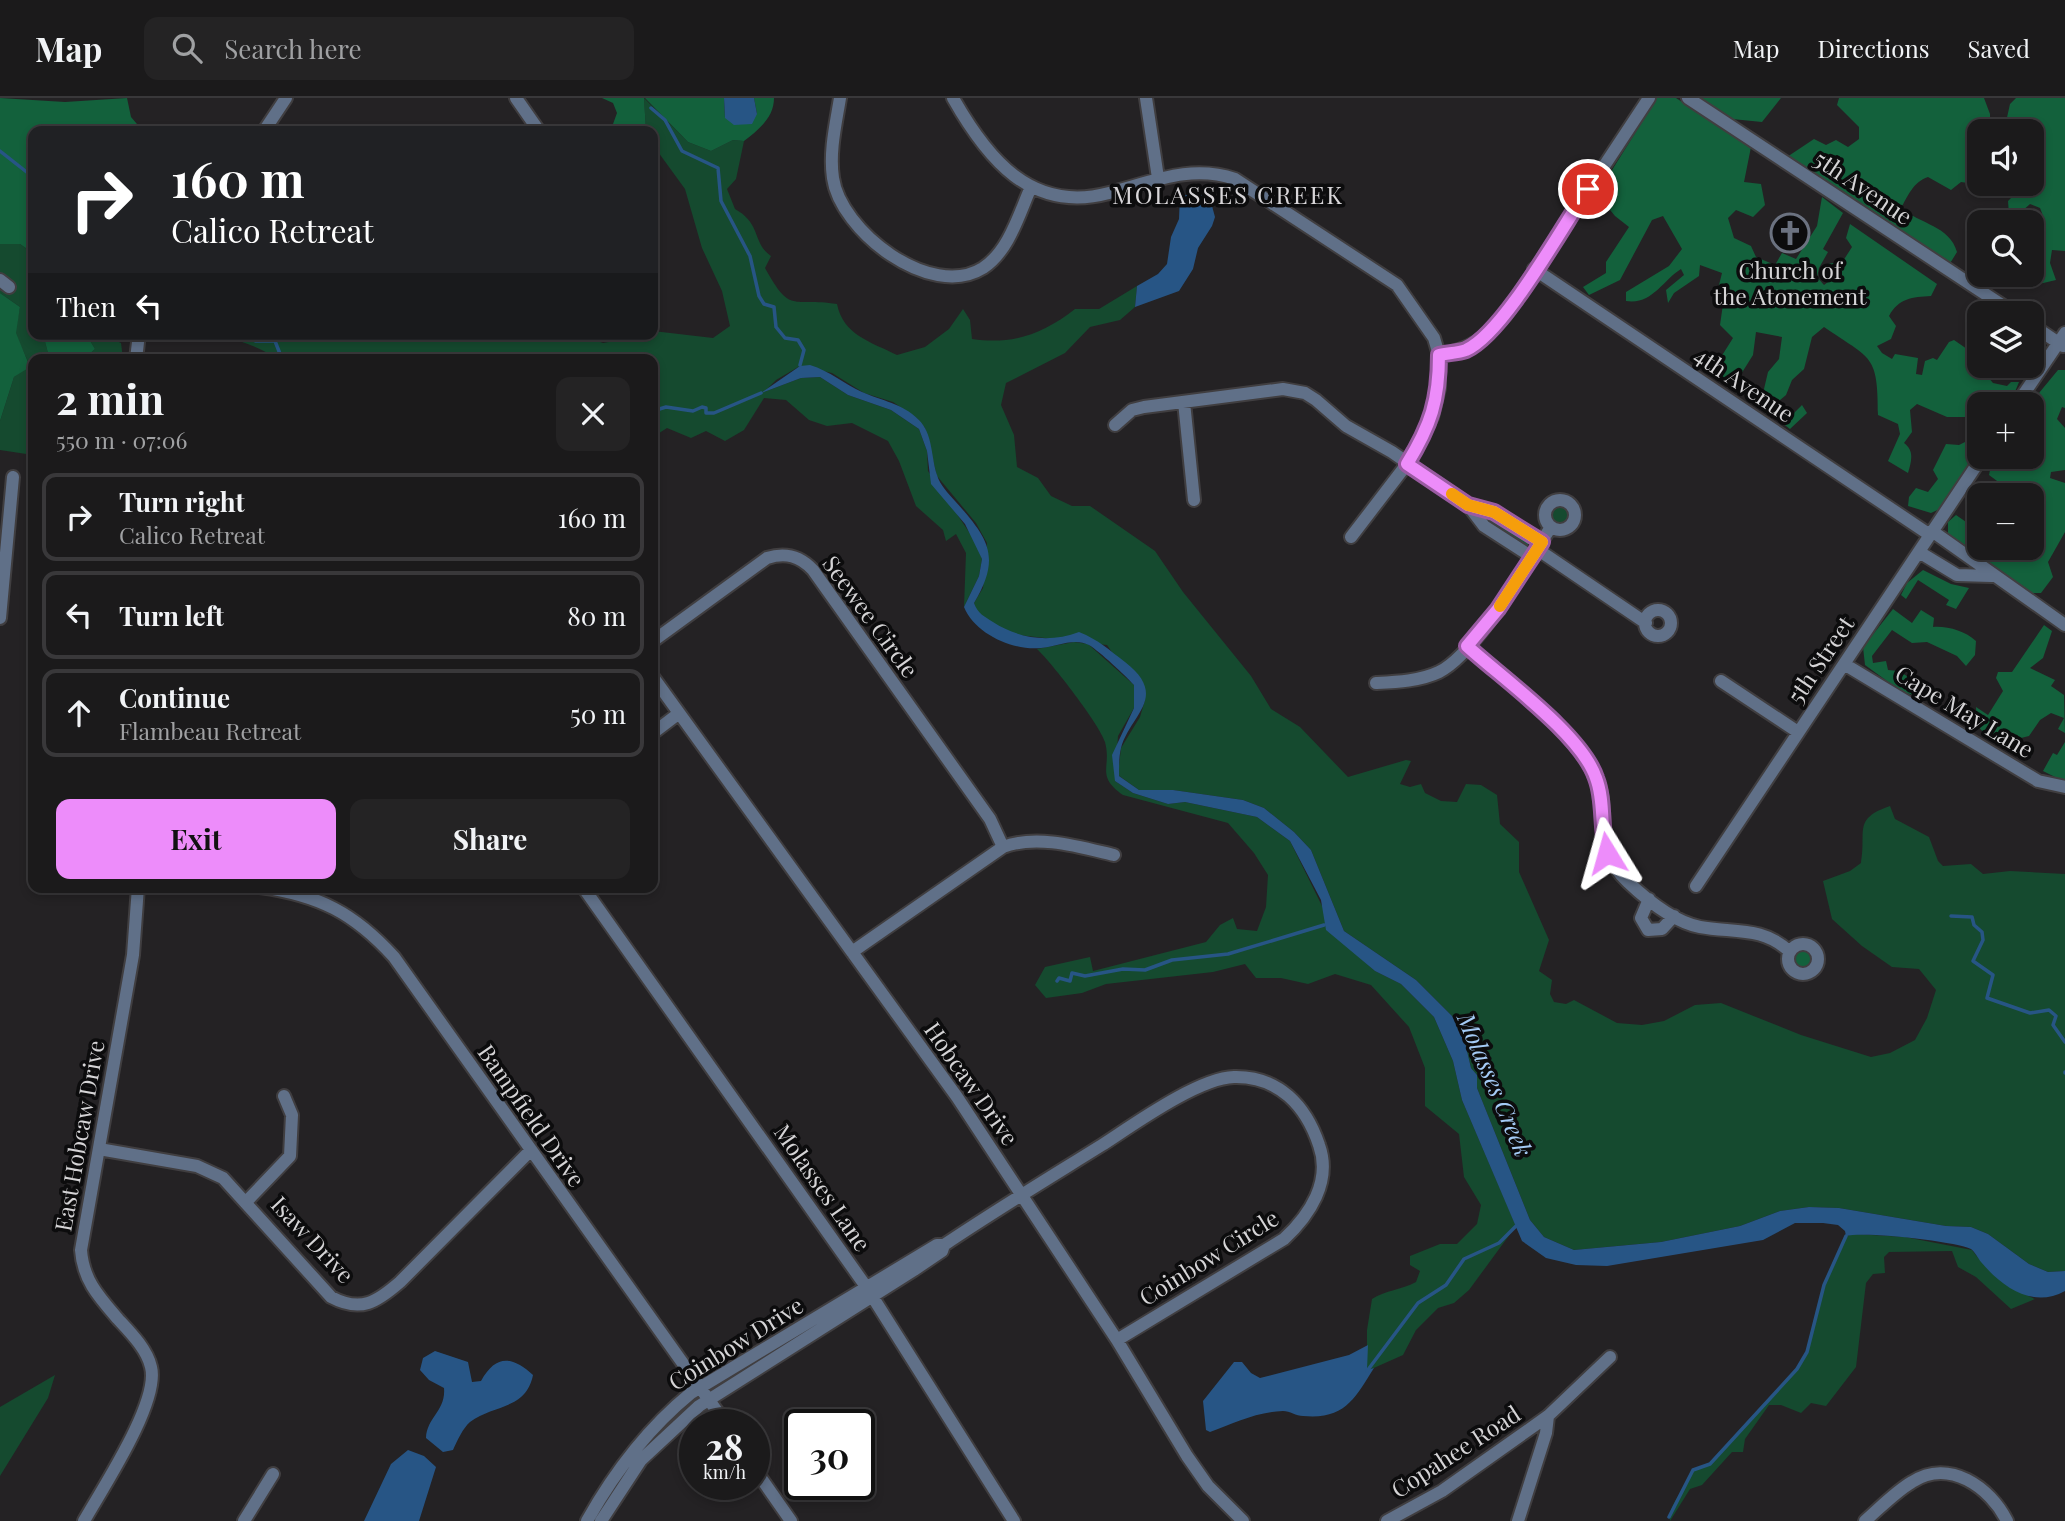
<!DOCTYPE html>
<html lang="en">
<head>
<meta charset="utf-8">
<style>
	body { margin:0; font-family:"Playfair Display",serif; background:#242324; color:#f1f3f6; height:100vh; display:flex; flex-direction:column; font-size:26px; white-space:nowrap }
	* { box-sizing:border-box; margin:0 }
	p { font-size:23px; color:#a0a1a3 }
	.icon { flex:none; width:38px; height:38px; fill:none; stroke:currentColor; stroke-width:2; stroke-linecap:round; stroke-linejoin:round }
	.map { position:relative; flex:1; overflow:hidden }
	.panel { position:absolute; left:28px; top:256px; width:630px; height:539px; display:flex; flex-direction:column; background:#1b1a1b; border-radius:14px; box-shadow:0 4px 10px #0003,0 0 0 2px #39383a }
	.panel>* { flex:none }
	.top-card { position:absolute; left:28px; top:28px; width:630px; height:214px; border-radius:14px; box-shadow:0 4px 10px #0003,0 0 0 2px #39383a; background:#202124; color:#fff; overflow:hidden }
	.controls { position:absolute; left:1967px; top:21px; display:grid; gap:14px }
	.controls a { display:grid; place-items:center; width:77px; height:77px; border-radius:14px; background:#1b1a1b; box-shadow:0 4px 10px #0003,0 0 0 2px #39383a; font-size:35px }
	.speed { position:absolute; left:679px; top:1311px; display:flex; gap:14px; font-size:35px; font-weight:700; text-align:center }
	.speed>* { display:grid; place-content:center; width:91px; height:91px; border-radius:50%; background:#1b1a1b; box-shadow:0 4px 10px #0003,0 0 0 2px #39383a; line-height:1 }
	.speed small { font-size:18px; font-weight:400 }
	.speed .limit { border:4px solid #111; border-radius:10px; background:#fff; color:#111 }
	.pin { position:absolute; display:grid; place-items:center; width:60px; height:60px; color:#fff; margin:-30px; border:4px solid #fff; border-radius:50%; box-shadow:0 2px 7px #0007 }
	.me { position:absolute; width:77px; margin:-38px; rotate:352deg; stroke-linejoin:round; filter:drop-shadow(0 0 5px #0008) }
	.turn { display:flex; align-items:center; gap:24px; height:147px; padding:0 28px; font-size:32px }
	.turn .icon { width:91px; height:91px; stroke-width:2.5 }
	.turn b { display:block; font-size:49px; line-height:60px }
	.then { display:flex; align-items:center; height:66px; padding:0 28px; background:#0003; gap:14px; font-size:26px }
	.round { display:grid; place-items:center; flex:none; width:74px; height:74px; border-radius:14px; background:#242324 }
	.headline { display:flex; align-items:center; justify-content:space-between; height:119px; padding:0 28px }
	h1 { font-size:42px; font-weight:700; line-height:52px }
	.button { display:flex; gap:14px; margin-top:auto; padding:14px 28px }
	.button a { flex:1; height:80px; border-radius:14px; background:#ed8cfa; color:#111; font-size:28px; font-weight:700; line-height:80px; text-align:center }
	.button a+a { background:#242324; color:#f1f3f6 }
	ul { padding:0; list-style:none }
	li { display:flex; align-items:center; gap:21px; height:88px; margin:0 14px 10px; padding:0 14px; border:4px solid #39383a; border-radius:14px }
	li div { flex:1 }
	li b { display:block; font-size:26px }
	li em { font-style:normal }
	header { display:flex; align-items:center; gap:42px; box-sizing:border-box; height:98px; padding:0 35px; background:#1b1a1b; border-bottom:2px solid #39383a }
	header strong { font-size:33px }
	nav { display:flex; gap:38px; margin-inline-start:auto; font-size:24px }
	.search { width:490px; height:63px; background:#242324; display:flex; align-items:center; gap:18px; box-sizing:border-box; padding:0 24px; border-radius:14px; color:#a0a1a3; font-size:26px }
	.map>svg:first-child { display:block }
	.green { fill:#154a2f }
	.forest { fill:#13613c }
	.water { fill:#275585 }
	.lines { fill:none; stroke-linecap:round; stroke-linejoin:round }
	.stream { stroke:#275585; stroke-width:3.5 }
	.minor-casing { stroke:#403e40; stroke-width:16 }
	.minor { stroke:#607088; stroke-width:12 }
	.route-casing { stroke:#9a5ba2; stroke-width:18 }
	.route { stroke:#ed8cfa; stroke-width:12 }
	.slow { stroke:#f59e0b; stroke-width:12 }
	.labels { text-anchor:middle; stroke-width:7; stroke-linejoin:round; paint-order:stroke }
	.street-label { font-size:23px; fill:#d5d4d6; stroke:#0c0c0d }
	.poi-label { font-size:23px; fill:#d5d4d6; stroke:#0c0c0d }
	.neighbourhood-label { font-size:24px; letter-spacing:2px; fill:#d8d6d9; stroke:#0c0c0d }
	.water-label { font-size:24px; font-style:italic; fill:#a4cbf6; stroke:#0c0c0d }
</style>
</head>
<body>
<header>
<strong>Map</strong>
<div class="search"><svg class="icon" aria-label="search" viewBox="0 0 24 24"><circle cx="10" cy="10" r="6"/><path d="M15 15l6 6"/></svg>Search here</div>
<nav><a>Map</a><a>Directions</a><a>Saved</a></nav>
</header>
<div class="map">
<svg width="2065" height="1423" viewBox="0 0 2065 1423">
	<rect width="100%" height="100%" fill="#242224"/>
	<!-- green -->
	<path class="green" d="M644,0l44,44 23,9 22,-11 11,1 -8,38 -9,10 8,20c27,15 17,34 36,47l-6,12c26,47 26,29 72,36 6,31 34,38 60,51l28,-8 24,-18 14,-20 7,11 2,19c41,6 71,-5 103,-30h24l38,-23 -2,21 -15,13 -30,7 -25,26 -59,30 -5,22 13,30 3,32 21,11 13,18 21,10h18l65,45 28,41 68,84 20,33 29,18 48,50 58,-17 5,1 -11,23 10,3 11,-3 4,9 16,8 16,1 9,-18 15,1 16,10 3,29 19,18v30l30,68 -10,31 13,9 -2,14 4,8 12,2 8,-4 43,23 25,2 22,-4 31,-16 26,-2 80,32 70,22 19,-4 25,-13 12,-22 9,-28 -17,-21 -27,-2 -30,-21 -30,-27 -9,-38 27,-10 11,-8c6,-32 -9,-44 29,-57l5,13 34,18 9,24 5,5 28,-2 12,10 27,-3 55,3v397l-17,1 -19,-8 -41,-30 -17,-7 -25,-1 -107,-18 -30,-1 -29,4 -40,15 -79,16 -87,8 -30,-13 -14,-17 -53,-132v-13l-6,-7 -10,-43 -45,-45 -72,-49 -33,-81 -17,-18 -30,-24 -21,-8 -70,-10h-34l-21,-15 3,-27 19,-31 5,-17 -38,-55 -97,-11 -33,-21 -3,-10 9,-15 4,-45 -11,-20 -39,-47 -12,-48 -7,-9 -25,-17 -29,-9 -32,-20 -32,-7 -24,14 -12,12 37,-14 19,-1 28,18 43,15 28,19 8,22 1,20 49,73 5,15 -3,17 -15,31 2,-54 -10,-19 -10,7 -3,-11 -27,-24 -17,-45 -11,-20 -36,-18 -25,3 -18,-6 -23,-20 -22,-2 -20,32 -19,11 -19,-10 -15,7 -24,-10 -14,9v-78h-378c-14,-13 -35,-16 -52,-25h12l10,8 9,-2 -17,-6h342l24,9 50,-9v-3l60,7 17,-12 -8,-35 -20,-43 -17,-59 -32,-44v-14h-7z
		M0,146h20l13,9v81h10l5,19 7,6h-22v96l-33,-5v-29l14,-44 16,-11 -15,-33 5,-26 -20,-14z
		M86,236h16l19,9 2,16h-39l11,-10z
		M1550 417a9 9 0 1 1 18 0a9 9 0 1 1-18 0Z
		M1074,544l14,2 46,41v23l-16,28 -3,45 18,12 35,11 17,-2 72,15 33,24 33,67 35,48 17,15 26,13 33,33 19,44 9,39 54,126 -47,64 -15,13 -16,5 -22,22 -13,25 -36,16v-41l5,-31c14,-9 29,-9 44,-17l4,-11 -10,-6v-9l30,-12h17l20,-20 4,-19 -17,-28 -5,-43 -34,-28v-38l-16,-41 -38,-42 -36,-11 -27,10 -27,-6h-25l-11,-14 -32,8 -107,12 -24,9 -36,5 -11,-13 10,-18 45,-10 3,14 113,-29 14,-17 13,-7 4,11 20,2 9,-24 2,-32 -14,-22 -26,-30 -105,-28c-28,-20 -11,-27 -18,-53 -5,-17 -53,-79 -68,-93z
		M1855,1136l50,3 67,13c16,22 38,38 63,49l-24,10 -35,-32 -18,-10 -6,-16 -63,1 -5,5 1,16 -12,1 -7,9 -10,84 -30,39 -15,-3 -10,10 -20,-8h-12l-24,34 -2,13h-11l-30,33 -12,4 -20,32c-3,-18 19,-34 23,-51l17,-6 87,-95 9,-16 18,-68 22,-49z
		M55,1277l-7,23 -48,78v-69z"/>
	<!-- forest -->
	<path class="forest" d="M0,0l65,4 62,-4 4,19 12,14h-110v122l-13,-9h-20z
		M602,0h42l2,33h-42l9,-7 4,-11 -4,-10z
		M645,0h79l1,20 32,-4 -3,-16h20c0,20 -16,32 -30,43l-11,-1 -22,11 -23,-9z
		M1657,0h19l75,49 -7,35 17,2 4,21 -12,12 -17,-7 -8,8 6,20 17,8 5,11 19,8 7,-12 14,6 21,-33 5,-29 21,16 -20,36 5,3 -9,16 -2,9 7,8 9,-7 -5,-14 15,-3 9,-14 -6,-9 4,-14 87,60 -6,12c-19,1 -32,2 -42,20l7,10 -5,13 -14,7 5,7 10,6 3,-5 23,4 -2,16 6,1 3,-14 8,-3 4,2 12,-18 5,-2 13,9 4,-6 6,6 -5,9 21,25 14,3 4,-4h8l-9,22h-31v16l-4,-3h-28l-30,-13 -7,6 2,22 -8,11c11,8 7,19 4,30l-20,-12 12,-27 -2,-10 -20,-9c0,-61 -6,-55 -54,-88l-12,10 -8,32 -12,11 -6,15 -12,10 15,13 13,-13 5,8 -17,16 -30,-23 8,-34 11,-13 3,-22 -26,-5 -3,23 -20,32 -22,-14 22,-35 -13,-13 4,-28 -7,-4 5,-20 -22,-8 -1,11 -25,17 -6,10 -2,-13 18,-15 -3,-6c-19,12 -29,36 -55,32v-9l43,-26 13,-17 -19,-33 -11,4 -32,60 -31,15 -6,-8 23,-14v-11l23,-35 -14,-11 -18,-22z
		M1700,0h81l-19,24 -30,-3z
		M1839,0h145l6,16v12l16,-4 4,-18 6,-6h49v153l-13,-1 -2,13 6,17 -17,4 -13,-9h6v-29c13,-12 15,-22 8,-38l-10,-4 -9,8 -12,2 -1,-13 11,-11v-6h13v-53h-53v53l3,1 -21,-3 -10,8 -23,-13c-15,5 -20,19 -27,31 19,16 49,18 56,44l-8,13 -162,-108 27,-18 12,6 10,-5 12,7 11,-8v-12l-22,-22z
		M0,195l20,14 -4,26 14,34 -16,10 -14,44z
		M43,236h43l9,15 -11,10h-29l-7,-6z
		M2058,272h7v38l-3,-1 -5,12 8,9v42l-14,2 -1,6 15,5v49l-17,30 5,15 -12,16h-11l-82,-59v-12l8,-7 13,9 3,10 7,1v13h53v-53h-16l-27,-20 2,-10 12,-3v-5h29l-2,-53z
		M1973,340l6,15 -35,54 -13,6 -23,-7 1,-9 7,-9 12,4 10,-13 -5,-9 13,-26 13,1z
		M1491,418l37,22v7l-2,2 -40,-26z
		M1923,472l28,14 18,4 -13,21 -10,-4 3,-5 -31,-20 -12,19 -5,-4 6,-12z
		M1893,511l19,14 9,-13 13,8 -1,9c15,-1 32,4 43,14l-1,14 -9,11 -9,-10 -30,-14 -15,1 -20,-13 -20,26 1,7 13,-2 2,9 11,1 23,15v11l-20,-5 -37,-27 -2,-18z
		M2044,527l8,6 -9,27 -13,10 25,12 -4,6 13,9 1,38 -7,-4 6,-11 -13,-5 -11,7 -11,16 -20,5 -19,-1 -13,-15 -1,-18 12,8 15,-24 -7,-13 2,-6h14z
		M2065,644v39h-2l-20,-10 10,-18 4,2z
		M1795 861a8 8 0 1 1 16 0a8 8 0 1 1-16 0Z"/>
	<!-- water -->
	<path class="water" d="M724,0h30l3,16 -5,10 -18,1 -9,-7z
		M1180,97h29l6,22 -3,9 -14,22 -5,21 -14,22 -44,16 2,-21 21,-12 9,-10 4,-27 8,-18z
		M810,267c20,6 34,19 52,27 20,9 40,11 57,28 14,14 12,37 18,55 3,10 11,18 18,26 33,37 47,55 19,102 4,11 10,13 19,19 26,17 57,21 86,10 20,8 30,18 46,30 45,35 5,53 -4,86 -2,8 -2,19 -2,28l20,14h34l70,10 21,8 30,24 17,18 33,81 72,49 45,45 10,43 6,7v13l53,132 14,17 30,13 87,-8 79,-16 40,-15 29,-4 30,1 107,18 25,1 17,7 41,30 19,8 17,-1v20c-32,18 -63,-4 -84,-29 -3,-4 -6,-10 -10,-13 -16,-8 -108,-18 -125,-13l-1,-5 -7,-6 -15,-2h-28l-32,17 -156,26 -31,-1 -30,-7 -24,-17 -60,-141 -9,-39 -19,-44 -33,-33 -26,-13 -49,-41 -5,-30 -31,-59 -33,-24 -72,-15 -17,2 -35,-11 -18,-12 -3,-26 22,-47v-23c-8,-9 -35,-34 -45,-40 -15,-8 -33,2 -48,3 -28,3 -66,-14 -77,-41l15,-31 3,-17 -17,-35 -34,-40 -4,-33 -8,-22 -28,-19 -43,-15 -28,-18 -19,1 -40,15 39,-27z
		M1368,1247l-1,25 7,-2c-19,30 -29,52 -71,48 -7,0 -13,-5 -20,-5 -28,1 -48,12 -73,21l-4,-2 -3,-29 31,-39h8l9,11 9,5 89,-23z
		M435,1253l33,11 4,20 9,-1c15,-27 31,-25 52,-6 -7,35 -39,29 -63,47 -7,6 -13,19 -17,28l-10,2 -17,-14c1,-21 20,-27 18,-50l-15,-8 -9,-10 3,-12z
		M408,1352l16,6 12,11 -17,54h-55l27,-57z"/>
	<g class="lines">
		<!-- stream -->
		<path class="stream" d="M651,10l14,12 17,31 36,17 3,33 29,55 9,40 5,8 10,3 2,20 9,11 13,2 6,10 -4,15
			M0,53l33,26
			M237,236l19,7h19l7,18
			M653,313l13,-4 27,4 9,-4 4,1v5h8l47,-20
			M1951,818l21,1 2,8 8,7 1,8 -10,21 20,14 -6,23 43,15 19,-3 7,6 -3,9 12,17
			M1057,883l2,-3 11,3 2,-8 13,3 38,-7 22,1 27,-10 56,-6 96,-29
			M2065,974v1
			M1367,1273l51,-68 28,-18 18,-26 35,-16 17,-17
			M1669,1419l24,-47 17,-6 87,-95 10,-17 17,-67 22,-49"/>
		<defs>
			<path id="minor" d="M516,0l23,33
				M840,0c-4,25 -11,54 -7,80 7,52 97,123 150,90 26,-17 36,-54 48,-81
				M953,0c34,60 78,116 156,95 43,-11 81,-29 126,-14l162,106 37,53 5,17v33l-7,29 -25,47 -56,73
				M1146,0l12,80
				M1688,0l326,215
				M264,33l22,-33
				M1534,171l396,266
				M0,182l9,7
				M2032,227l31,21
				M1439,257c33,-6 43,-15 66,-39l144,-218
				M136,261l3,-25
				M1184,304l10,98
				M2017,306l48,-71
				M1115,327l17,-15 12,-3 139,-18 22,4 11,7 30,26 46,26 76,53 16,21 48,31
				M1545 417a15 15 0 1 1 30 0a15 15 0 1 1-30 0Z
				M1468,407l26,7 48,30
				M1932,433l133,94
				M1537,451l109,74
				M1919,454l38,23 35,1
				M1645 525a13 13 0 1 1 26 0a13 13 0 1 1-26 0Z
				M0,520l13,-141
				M653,543l114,-83c19,-6 33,-2 46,12l177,249 13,28
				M1467,548c43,39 100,76 127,128 20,38 -5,72 34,108 19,18 46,40 72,45 33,6 63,-1 90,25
				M1844,566l194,117 27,6
				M653,579l304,420 160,243 70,116 21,30 35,35
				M1721,583l77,51
				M1376,585c21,-1 44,-2 63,-11 37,-18 88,-109 112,-145
				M653,635l25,-19
				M1696,788l286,-429
				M260,789c59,8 94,26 134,70l332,467
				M583,789l284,401 147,233
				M1649,801l-8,19 7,12 14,-1 12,-13
				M1788 861a15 15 0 1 1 30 0a15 15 0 1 1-30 0Z
				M852,854l151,-105c34,-13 77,0 111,8
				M99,1051l98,17 26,12 108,119c30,16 46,5 69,-15l130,-131
				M247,1103l43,-45 2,-41 -8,-19
				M754,1370l37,53
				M84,1423c18,-32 76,-119 67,-154 -4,-18 -21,-35 -33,-48 -19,-22 -35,-39 -37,-69l52,-295 5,-68
				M244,1423l29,-47
				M587,1423c28,-50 60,-92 104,-128l246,-148h7c52,-35 105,-67 158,-100 31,-20 96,-67 132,-68 45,-1 72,29 85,68 13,36 -9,70 -35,94l-167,101
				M601,1423l40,-61 58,-54 215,-136 28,-19 2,-6
				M1387,1423l55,-30 106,-75
				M1518,1423l28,-88 2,-17 62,-59
				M1865,1423c15,-13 30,-29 47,-39 37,-24 78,5 95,39"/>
		</defs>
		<!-- minor casing -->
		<use href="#minor" class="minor-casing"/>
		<!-- minor -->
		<use href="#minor" class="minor"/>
	</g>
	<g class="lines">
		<defs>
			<path id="route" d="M1588,91c-26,38 -84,144 -122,161 -8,3 -19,3 -27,5 0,45 -8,70 -32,109l61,41 26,7 48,30 -44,67 -31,37c35,32 115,89 129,132 9,23 4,51 11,75"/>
		</defs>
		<!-- route casing -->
		<use href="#route" class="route-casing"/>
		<!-- route -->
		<use href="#route" class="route"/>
		<!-- slow -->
		<path class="slow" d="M1452,396l16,11 26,7 48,30 -42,64"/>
	</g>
	<!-- icons -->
	<defs>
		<symbol id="church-ring" viewBox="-11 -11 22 22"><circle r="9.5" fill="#0c0c0d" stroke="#6b7280" stroke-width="1.5"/><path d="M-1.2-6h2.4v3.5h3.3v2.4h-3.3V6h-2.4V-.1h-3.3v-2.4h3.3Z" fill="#6b7280"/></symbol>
	</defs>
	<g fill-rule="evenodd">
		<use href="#church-ring" x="1768" y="113" width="44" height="44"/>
	</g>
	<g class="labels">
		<!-- street labels -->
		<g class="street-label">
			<text transform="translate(1863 90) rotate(34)" y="8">5th Avenue</text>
			<text transform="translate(1744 287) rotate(34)" y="8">4th Avenue</text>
			<text transform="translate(870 519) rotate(54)" y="8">Seewee Circle</text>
			<text transform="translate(1821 562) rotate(-56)" y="8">5th Street</text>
			<text transform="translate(1964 614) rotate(31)" y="8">Cape May Lane</text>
			<text transform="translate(971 986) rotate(55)" y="8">Hobcaw Drive</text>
			<text transform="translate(531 1018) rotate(55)" y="8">Bampfield Drive</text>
			<text transform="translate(80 1038) rotate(-80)" y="8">East Hobcaw Drive</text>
			<text transform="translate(822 1090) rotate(55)" y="8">Molasses Lane</text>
			<text transform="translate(312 1142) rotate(47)" y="8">Isaw Drive</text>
			<text transform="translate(1209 1160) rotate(-32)" y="8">Coinbow Circle</text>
			<text transform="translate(736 1246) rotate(-32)" y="8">Coinbow Drive</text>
			<text transform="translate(1456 1354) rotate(-33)" y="8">Copahee Road</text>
		</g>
		<!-- poi labels -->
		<g class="poi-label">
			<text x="1790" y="181">Church of<tspan x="1790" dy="26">the Atonement</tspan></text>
		</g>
		<!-- neighbourhood labels -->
		<g class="neighbourhood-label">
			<text x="1228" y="106">MOLASSES CREEK</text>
		</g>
		<!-- water labels -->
		<g class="water-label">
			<text transform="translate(1494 987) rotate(67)" y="8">Molasses Creek</text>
		</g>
	</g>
</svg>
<div class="controls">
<a><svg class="icon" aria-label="sound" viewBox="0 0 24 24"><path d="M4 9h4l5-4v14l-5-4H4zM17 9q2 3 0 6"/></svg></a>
<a><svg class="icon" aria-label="search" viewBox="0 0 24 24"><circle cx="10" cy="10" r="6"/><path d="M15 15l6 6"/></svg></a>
<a><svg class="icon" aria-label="layers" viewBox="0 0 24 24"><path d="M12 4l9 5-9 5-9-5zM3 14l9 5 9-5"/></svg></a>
<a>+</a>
<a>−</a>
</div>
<div class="speed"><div>28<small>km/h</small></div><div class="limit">30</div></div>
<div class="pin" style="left:1588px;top:91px;background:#d93025"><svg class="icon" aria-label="arrive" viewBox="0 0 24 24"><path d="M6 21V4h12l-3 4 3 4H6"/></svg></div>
<svg class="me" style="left:1607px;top:755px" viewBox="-20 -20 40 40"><path d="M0-17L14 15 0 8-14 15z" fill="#ed8cfa" stroke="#fff" stroke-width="4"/></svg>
<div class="top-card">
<div class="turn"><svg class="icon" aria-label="right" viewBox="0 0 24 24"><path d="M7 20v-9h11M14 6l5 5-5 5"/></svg><div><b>160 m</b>Calico Retreat</div></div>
<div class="then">Then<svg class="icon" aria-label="left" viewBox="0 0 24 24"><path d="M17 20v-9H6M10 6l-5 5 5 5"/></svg></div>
</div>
<section class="panel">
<div class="headline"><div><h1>2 min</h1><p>550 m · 07:06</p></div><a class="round"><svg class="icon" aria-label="close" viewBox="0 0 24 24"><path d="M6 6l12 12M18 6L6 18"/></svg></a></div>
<ul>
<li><svg class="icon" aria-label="right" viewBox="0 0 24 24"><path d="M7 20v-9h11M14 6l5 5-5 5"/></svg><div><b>Turn right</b><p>Calico Retreat</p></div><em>160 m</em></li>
<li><svg class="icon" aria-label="left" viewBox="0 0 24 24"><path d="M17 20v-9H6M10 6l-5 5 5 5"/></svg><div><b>Turn left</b></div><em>80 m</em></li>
<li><svg class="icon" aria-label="ahead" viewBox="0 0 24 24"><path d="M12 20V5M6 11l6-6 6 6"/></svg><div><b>Continue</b><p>Flambeau Retreat</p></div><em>50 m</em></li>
</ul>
<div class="button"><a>Exit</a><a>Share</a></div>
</section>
</div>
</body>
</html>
